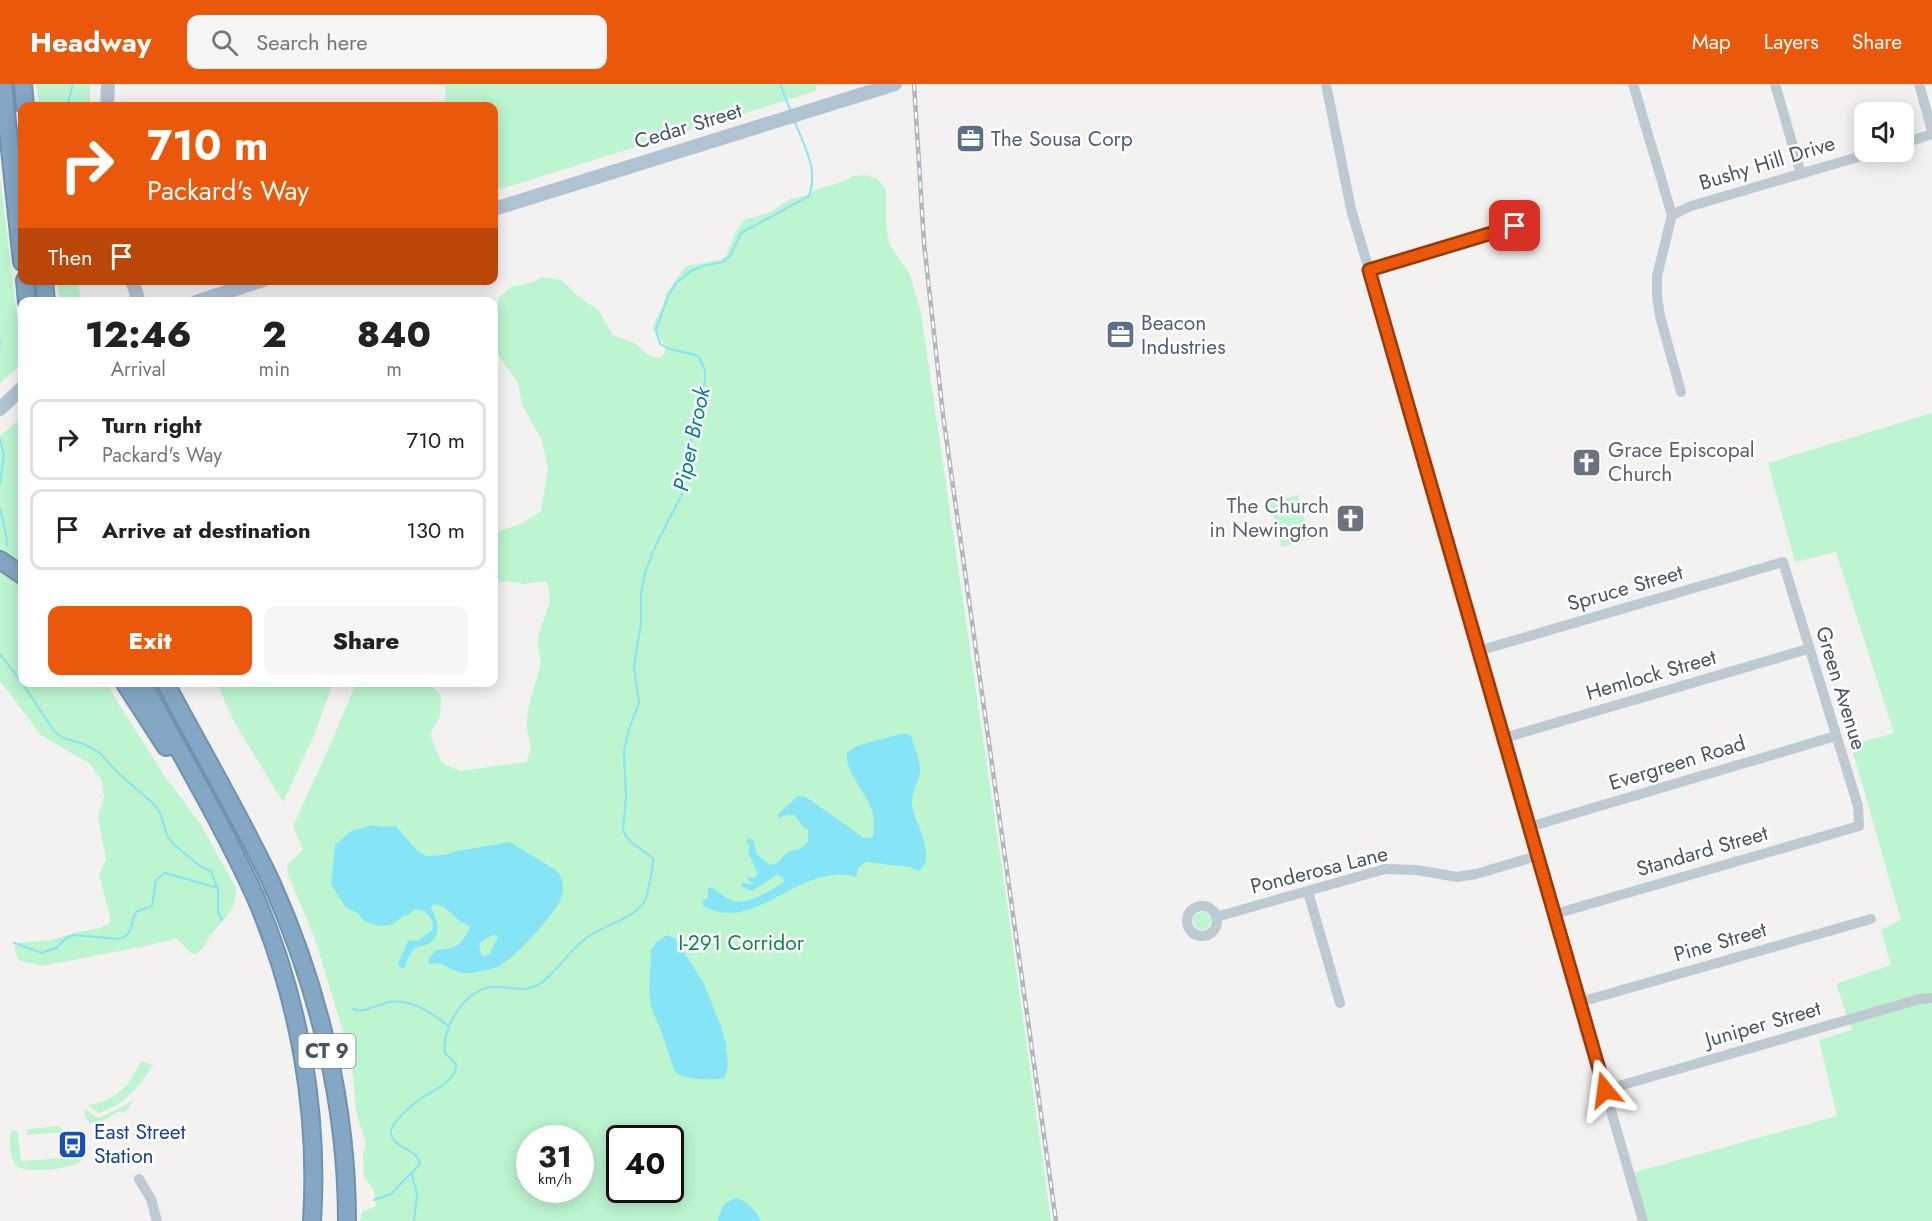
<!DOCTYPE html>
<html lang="en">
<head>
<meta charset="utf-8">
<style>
	body { margin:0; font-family:Jost,sans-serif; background:#f6f6f6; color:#222; height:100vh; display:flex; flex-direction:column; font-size:22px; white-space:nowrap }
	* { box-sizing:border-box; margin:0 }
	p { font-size:20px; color:#767676 }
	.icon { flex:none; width:33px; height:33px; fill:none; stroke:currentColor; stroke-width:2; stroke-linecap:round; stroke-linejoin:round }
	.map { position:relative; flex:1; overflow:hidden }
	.side { position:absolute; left:18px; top:213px; width:480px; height:390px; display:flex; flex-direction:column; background:#fff; border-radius:12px; box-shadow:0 3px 15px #0003 }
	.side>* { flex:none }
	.guide { position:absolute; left:18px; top:18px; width:480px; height:183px; border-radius:12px; box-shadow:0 3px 15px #0003; background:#ea580c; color:#fff; overflow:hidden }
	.tools { position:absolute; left:1854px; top:18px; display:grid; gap:12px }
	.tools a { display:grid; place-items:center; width:60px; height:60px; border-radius:12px; background:#fff; box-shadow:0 3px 15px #0003; font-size:30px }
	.speed { position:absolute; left:516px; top:1041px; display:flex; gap:12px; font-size:30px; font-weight:700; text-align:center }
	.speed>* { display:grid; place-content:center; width:78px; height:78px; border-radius:50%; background:#fff; box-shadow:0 3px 15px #0003; line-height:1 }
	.speed small { font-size:15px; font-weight:400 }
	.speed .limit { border:3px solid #111; border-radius:9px; background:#fff; color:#111 }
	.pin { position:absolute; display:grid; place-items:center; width:51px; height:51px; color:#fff; margin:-26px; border-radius:12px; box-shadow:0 3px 9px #0006 }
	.me { position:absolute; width:66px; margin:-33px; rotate:344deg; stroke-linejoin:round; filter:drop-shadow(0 0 4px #0008) }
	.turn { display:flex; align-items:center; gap:21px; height:126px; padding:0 30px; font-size:27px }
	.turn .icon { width:78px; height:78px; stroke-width:2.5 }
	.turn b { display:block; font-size:42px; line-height:51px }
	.then { display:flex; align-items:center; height:57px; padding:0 30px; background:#0003; gap:12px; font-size:22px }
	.eta { display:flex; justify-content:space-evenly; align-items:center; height:102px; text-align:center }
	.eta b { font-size:36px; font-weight:800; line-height:42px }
	.primary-button { display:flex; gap:12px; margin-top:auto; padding:12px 30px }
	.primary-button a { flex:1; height:69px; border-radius:12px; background:#ea580c; color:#fff; font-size:24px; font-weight:800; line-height:69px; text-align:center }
	.primary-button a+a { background:#f6f6f6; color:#222 }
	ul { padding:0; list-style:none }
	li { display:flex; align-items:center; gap:18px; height:81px; margin:0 12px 9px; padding:0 18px; border:3px solid #e0e0e0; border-radius:12px }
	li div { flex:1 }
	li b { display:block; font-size:22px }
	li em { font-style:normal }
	header { display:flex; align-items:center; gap:36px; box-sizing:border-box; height:84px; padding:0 30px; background:#ea580c; color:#fff }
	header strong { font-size:28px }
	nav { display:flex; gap:33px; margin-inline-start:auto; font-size:21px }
	.search { width:420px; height:54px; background:#f6f6f6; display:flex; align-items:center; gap:15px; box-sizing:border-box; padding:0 21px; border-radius:12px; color:#767676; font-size:22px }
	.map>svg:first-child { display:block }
	.green { fill:#bcf5d0; fill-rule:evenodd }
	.water { fill:#85e4f6; fill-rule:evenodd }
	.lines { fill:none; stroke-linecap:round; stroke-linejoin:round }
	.stream { stroke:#85e4f6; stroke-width:2 }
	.highway-casing { stroke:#6f92b1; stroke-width:20 }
	.minor { stroke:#becad2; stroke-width:10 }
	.major { stroke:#afc3d3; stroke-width:14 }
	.highway { stroke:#84a7c5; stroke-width:16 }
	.rail-casing { stroke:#b3b7bd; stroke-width:4.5 }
	.rail { stroke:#fff; stroke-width:2; stroke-dasharray:7; stroke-linecap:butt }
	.route-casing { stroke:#983908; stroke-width:15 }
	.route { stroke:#ea580c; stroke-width:10 }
	.labels { text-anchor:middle; stroke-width:5; stroke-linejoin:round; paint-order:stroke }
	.shield { fill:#fff; stroke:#7e8991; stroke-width:1.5 }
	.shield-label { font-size:20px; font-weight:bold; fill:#475662 }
	.street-label { font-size:21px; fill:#475662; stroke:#fff }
	.service-label { font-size:21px; fill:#4e5e75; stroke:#fff; text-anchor:start }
	.worship-label { font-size:21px; fill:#5b616d; stroke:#fff; text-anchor:start }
	.park-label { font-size:21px; fill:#0d8844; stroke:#fff }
	.transit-label { font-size:21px; fill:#164399; stroke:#fff; text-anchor:start }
	.water-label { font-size:22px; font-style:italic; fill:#038199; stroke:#fff }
</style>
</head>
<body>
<header>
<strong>Headway</strong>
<div class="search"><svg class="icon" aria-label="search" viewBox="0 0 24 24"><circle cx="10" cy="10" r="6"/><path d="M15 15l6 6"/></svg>Search here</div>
<nav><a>Map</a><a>Layers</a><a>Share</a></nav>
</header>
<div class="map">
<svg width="1932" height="1137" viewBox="0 0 1932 1137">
	<rect width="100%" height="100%" fill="#f4f1f1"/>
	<!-- green -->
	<path class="green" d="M36,0h54v22h-51z
		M445,0h371v7l-322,100v-85h-49z
		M865,91l11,3 7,7 3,6v33l3,19 21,32 11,38 83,569 47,339h-691l2,-10 13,-4 1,-4 -2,-12 -10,-15 -1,-22 3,-10 -10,-33 -3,-36 -6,-30 -31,-103 -28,-68 -1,-9 16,-15 -10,-24 39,-85 24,-58h72l11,10 2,5 -1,18 -9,16 1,8 9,21 7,5 13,5 65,-9c10,-20 0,-21 1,-40 0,-16 9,-39 13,-55 2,-9 -3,-18 -2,-28 3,-20 19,-37 8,-58l-22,3 -19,-3 -11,3v-51l29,-10 18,-12 7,-42 -6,-29 -20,-35 -4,-22 -23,-33v-15l3,-19 -1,-12 3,-8 11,-9 20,-4 11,-6 19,3 17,16 21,15 14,24 23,9 13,12 12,2 4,-5v-8l-12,-15v-5l10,-19 3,-12 20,-28 34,-6 7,-5 9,-24 8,-11 27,-8 19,-13 15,-3 10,-6 30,-9 8,-5zM530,1054h50v52h-50zM620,1054h50v52h-50z
		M0,93l22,180c-1,11 -15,18 -22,27z
		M57,197h21l3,20h-21z
		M1932,329v808h-288l-12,-48 205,-57 -18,-76 33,-10 -16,-46 55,-19 -10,-35 20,-10 -50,-175 43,-12 -58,-181 -41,10 -27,-99z
		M18,337l4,2v142l-22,-13v-116z
		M1298,411l12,44 -28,8 -13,-44z
		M0,488l22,13v97l85,1 8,15 49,77 37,50 34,61c5,21 -13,35 -25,50 -5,7 -6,13 -14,18l-5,-1 -15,-15 -30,8 -104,20 -21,-5 -4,-3 -2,-11 3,-4 33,-3 27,-8 22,-4 10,-5v-6l-11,-43 7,-15 -8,-43 6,-19 -2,-16 -12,-17 -49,-29 -41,-54z
		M217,599h116l-18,50 -32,69 -50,-82z
		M1193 837a9 9 0 1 1 18 0a9 9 0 1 1-18 0Z
		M141,977l12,4c-14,22 -28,39 -54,48l-11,-7c32,-10 38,-15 53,-45z
		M133,1016l-4,8 -6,5 -4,-2 -12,8 -17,5 -5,-8 -1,-6h2l13,8 21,-10z
		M60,1042l3,6 -36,3v-4l3,-2z
		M13,1046l5,2 3,29 58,-4 1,-16 -3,-10h4l2,23 -2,7c-8,8 -55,13 -64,5 -8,-8 -7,-22 -7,-32z"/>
	<!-- water -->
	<path class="water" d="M904,649l7,3c3,11 10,24 9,36 -1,11 -9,20 -8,32 2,19 26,52 7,67l-9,-4 -44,-5 -7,5 -3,10c-58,-16 -99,58 -153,29l-1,-4 6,-5v-8l3,-2c7,4 12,10 20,13 14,7 41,-10 53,-18l-1,-4 -6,-3 -25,16 -11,-5 1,-3 12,1 -5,-3 -2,-4 7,1 4,-4 -10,-22 1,-7 -3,-4 2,-3c8,2 7,8 8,15l13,12c11,-1 10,-6 17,-11 9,-7 15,-1 22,-13v-11l-6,-4 -7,-11h-8l-8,3 -2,-3 21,-19 8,1 58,41h7l3,-4c-2,-9 1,-16 -2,-24 -6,-17 -28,-40 -25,-57l10,-7z
		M373,741l9,2 14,-1 22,26 9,4 18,-1 12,-4 53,-9 47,29c6,8 8,18 4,27 -5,15 -51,66 -66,70 -7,2 -27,6 -32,5 -15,-2 -18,-13 -35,-9l1,-5 7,-9c21,-2 24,-3 34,-23l-2,-2c-16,-5 -14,-17 -35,-21l-2,5c7,10 11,27 -3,35 -5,3 -10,1 -14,5 -5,5 -7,11 -9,18l-4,1 -3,-5 10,-22 10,-1 14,-9 1,-9 -7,-10 -12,-3 -5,6 -6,1 -12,9 -12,1 -15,-5 -6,-8 -12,-5 -15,-24 4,-39 16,-14zM494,850l4,3 -9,18 -5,1 -3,-2 -2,-11z
		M667,851l9,4 28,45 17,42 5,18 2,23 -4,11c-14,2 -37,3 -49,-6l-15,-44 -8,-18 -3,-17 2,-42 5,-9z
		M735,1114c12,2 20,12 26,23h-44l7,-17z"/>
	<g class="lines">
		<!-- stream -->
		<path class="stream" d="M780,0l11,28
			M67,22l6,-22
			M0,258v2
			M0,400l4,-29 -4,-16
			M0,424l6,26 1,12
			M0,570l23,30 31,47 9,7 21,6 16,9 17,19 38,33 5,8 7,22 6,9 27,22 11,5 7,19v22l4,8
			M14,859l28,10 14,-5 9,-9 8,-4 45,4c16,-3 12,-16 18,-27l16,-6 4,-26 9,-7 53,15
			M353,925c12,4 21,-3 32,-6 22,-6 46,9 62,22
			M412,1090l5,21 -3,26
			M374,1116l17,-6 29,-30c-2,-17 -31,-15 -29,-34 1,-4 5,-8 8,-12 6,-7 13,-13 21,-19 13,-9 36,-16 36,-35l-11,-11c-4,-25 20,-63 46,-66 16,-2 30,6 45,-1 14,-6 35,-37 50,-48 17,-13 46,-18 58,-36 3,-3 10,-39 9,-44l-21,-15 -7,-8 -2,-5 3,-33 -2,-46 5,-22 10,-26 -5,-37 7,-43v-30l4,-20 10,-26 27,-53 16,-95 7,-17v-12l-6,-13 -7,-3 -23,-5 -9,-5 -4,-14 12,-34 8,-13 15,-12 12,-5 20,-4 7,-6 11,-23 68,-37c10,-26 -5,-51 -15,-76"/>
		<defs>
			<path id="highway" d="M3,0l19,178
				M23,0l2,22
				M25,196l2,22
				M44,196l2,22
				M0,476l22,15
				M124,598l42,65
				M142,598c38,72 80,141 113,214 44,102 64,215 57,325
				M165,598c35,67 75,133 107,202 47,105 75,222 75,337"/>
		</defs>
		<!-- highway casing -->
		<use href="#highway" class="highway-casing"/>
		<!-- minor -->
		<path class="minor" d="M1326,0l25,125 78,264 49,178 165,570
			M1633,0l39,131 -15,61v20l3,20 21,76
			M1775,0l26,90
			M1919,0l13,47
			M1904,59l28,-9
			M1672,131l19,-9 184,-54
			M1369,186l162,-48
			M1478,567l305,-89 75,244 1,20 -304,88
			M1504,654l304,-89
			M1529,743l307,-91
			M1308,808l32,111
			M1187 837a15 15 0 1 1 30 0a15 15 0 1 1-30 0Z
			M1216,833l169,-48 32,1 40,7 19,-3 61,-18
			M1580,918l291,-83
			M1605,1006l315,-91 12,-1
			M139,1095l12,20 6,22"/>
		<!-- major -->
		<path class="major" d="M107,22l1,-22
			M494,125l401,-125
			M132,196l7,22
			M196,218l67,-22
			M0,325l22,-21"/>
		<!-- highway -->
		<use href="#highway" class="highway"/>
		<defs>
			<path id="rail" d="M914,0l10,159 19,172 113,806"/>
		</defs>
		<!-- rail casing -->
		<use href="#rail" class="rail-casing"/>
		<!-- rail -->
		<use href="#rail" class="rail"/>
	</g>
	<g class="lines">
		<defs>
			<path id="route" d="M1515,142l-146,44 236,820"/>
		</defs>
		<!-- route casing -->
		<use href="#route" class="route-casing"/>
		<!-- route -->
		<use href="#route" class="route"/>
	</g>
	<!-- icons -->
	<defs>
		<symbol id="office-square" viewBox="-11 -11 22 22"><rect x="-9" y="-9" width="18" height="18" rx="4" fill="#5c6f8a" stroke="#fff"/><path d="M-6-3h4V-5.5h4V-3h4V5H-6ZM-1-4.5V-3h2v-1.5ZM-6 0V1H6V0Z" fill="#fff"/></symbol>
		<symbol id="church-square" viewBox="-11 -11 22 22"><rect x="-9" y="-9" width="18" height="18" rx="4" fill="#6b7280" stroke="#fff"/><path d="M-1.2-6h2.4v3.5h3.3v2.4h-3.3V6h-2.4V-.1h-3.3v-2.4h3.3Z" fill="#fff"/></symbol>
		<symbol id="bus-square" viewBox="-11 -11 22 22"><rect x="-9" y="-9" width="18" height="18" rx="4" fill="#1a4fb4" stroke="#fff"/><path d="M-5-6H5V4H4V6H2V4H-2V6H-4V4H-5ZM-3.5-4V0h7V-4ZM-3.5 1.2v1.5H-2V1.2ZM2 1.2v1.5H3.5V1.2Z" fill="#fff"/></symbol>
	</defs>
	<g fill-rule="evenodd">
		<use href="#office-square" x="954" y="38" width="33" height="33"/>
		<use href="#office-square" x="1104" y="234" width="33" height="33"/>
		<use href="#church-square" x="1570" y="362" width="33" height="33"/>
		<use href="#church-square" x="1334" y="418" width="33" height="33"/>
		<use href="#bus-square" x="56" y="1044" width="33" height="33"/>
	</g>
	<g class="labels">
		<!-- shield labels -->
		<rect class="shield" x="298.5" y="950" width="57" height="34" rx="4.5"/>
		<g class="shield-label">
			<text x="327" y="974">CT 9</text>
		</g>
		<!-- street labels -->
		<g class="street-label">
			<text transform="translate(688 42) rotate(-17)" y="7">Cedar Street</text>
			<text transform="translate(1767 79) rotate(-17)" y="7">Bushy Hill Drive</text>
			<text transform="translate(1625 504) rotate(-16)" y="7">Spruce Street</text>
			<text transform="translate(1651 591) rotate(-16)" y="7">Hemlock Street</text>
			<text transform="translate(1841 604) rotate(73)" y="7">Green Avenue</text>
			<text transform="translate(1677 679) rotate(-17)" y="7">Evergreen Road</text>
			<text transform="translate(1702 767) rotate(-16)" y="7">Standard Street</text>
			<text transform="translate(1319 786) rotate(-14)" y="7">Ponderosa Lane</text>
			<text transform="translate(1720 858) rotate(-16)" y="7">Pine Street</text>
			<text transform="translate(1763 940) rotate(-16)" y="7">Juniper Street</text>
		</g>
		<!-- service labels -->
		<g class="service-label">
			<text x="991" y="62">The Sousa Corp</text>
			<text x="1141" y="246">Beacon<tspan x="1141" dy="24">Industries</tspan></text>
		</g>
		<!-- worship labels -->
		<g class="worship-label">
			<text x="1608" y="373">Grace Episcopal<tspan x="1608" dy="24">Church</tspan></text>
			<text x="1329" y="429" text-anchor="end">The Church<tspan x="1329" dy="24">in Newington</tspan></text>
		</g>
		<!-- park labels -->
		<g class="park-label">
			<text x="741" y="866">I-291 Corridor</text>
		</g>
		<!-- transit labels -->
		<g class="transit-label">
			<text x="94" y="1055">East Street<tspan x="94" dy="24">Station</tspan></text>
		</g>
		<!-- water labels -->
		<g class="water-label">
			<text transform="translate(691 355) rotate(-78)" y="8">Piper Brook</text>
		</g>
	</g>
</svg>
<div class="tools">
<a><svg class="icon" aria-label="sound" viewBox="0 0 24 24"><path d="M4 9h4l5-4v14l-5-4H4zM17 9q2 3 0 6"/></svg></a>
</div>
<div class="speed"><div>31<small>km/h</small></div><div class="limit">40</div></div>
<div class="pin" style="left:1515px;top:142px;background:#d93025"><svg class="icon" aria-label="arrive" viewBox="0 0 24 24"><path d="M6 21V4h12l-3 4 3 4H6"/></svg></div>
<svg class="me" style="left:1605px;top:1006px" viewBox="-20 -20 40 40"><path d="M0-17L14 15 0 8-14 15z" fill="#ea580c" stroke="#fff" stroke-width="4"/></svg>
<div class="guide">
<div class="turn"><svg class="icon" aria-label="right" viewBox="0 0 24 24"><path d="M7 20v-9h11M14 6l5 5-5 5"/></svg><div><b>710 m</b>Packard's Way</div></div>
<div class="then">Then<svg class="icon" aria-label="arrive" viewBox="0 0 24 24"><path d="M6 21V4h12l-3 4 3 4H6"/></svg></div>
</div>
<section class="side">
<div class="eta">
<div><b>12:46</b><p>Arrival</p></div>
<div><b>2</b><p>min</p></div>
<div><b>840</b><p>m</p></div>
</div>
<ul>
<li><svg class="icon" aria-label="right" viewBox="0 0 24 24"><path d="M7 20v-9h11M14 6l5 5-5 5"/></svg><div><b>Turn right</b><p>Packard's Way</p></div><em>710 m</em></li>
<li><svg class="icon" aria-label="arrive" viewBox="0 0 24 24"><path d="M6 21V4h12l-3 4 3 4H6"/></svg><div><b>Arrive at destination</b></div><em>130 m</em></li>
</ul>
<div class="primary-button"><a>Exit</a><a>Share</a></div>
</section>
</div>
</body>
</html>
